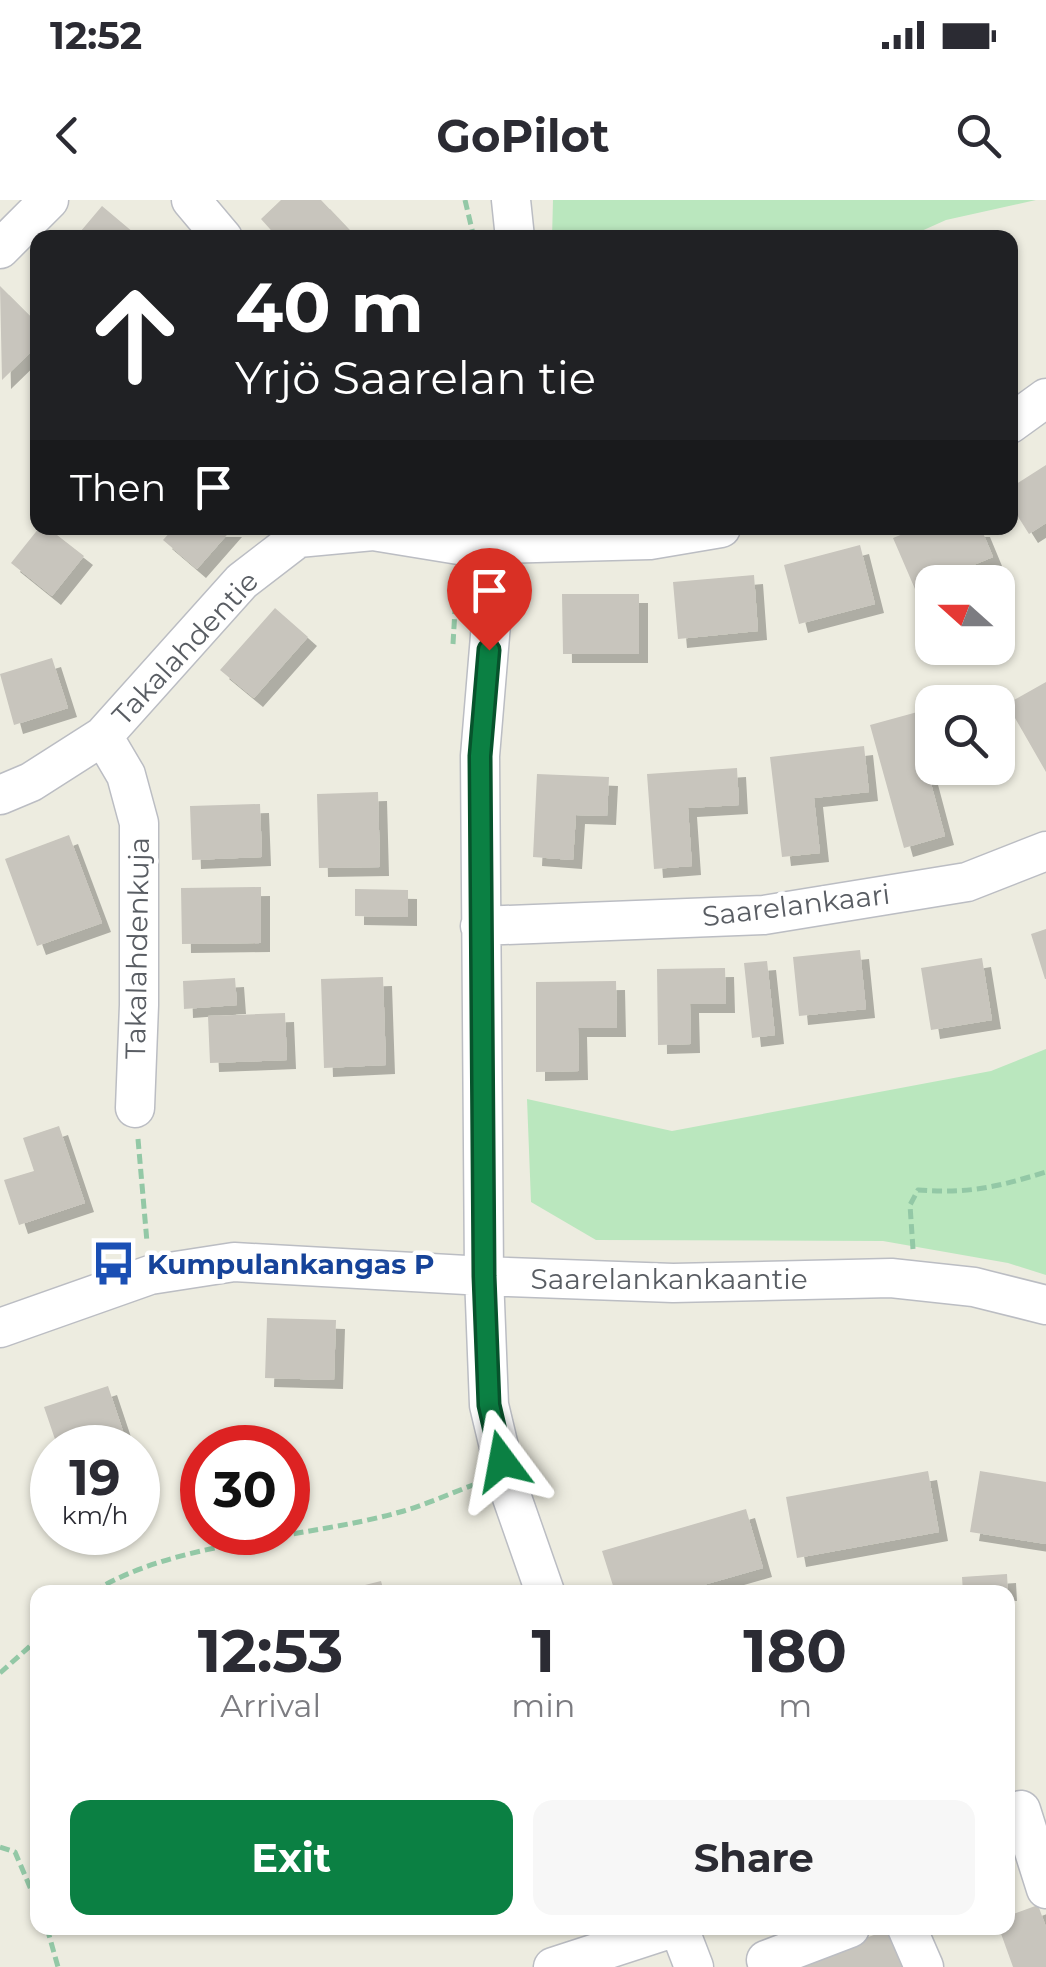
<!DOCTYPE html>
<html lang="en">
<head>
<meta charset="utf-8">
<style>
	body { margin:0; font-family:Montserrat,sans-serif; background:#f7f7f7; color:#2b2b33; height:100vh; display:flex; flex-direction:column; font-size:38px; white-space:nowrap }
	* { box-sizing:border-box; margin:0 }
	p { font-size:32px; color:#7c7c81 }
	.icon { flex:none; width:55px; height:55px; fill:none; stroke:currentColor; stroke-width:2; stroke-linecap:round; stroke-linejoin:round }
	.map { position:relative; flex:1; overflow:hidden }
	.side { position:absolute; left:30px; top:1385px; width:985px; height:350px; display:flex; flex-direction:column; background:#fff; border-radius:20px; box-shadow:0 2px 8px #0004 }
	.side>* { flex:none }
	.guide { position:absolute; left:30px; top:30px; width:988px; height:305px; border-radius:20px; box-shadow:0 2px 8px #0004; background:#202124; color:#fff; overflow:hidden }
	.needle { width:65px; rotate:291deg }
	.buttons { position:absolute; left:915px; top:365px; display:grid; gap:20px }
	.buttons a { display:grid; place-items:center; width:100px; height:100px; border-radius:20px; background:#fff; box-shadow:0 2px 8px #0004; font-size:50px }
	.speed { position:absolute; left:30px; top:1225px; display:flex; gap:20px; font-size:50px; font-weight:700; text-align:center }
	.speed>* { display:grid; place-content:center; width:130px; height:130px; border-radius:50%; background:#fff; box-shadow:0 2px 8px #0004; line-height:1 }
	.speed small { font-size:25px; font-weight:400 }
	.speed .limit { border:15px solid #d22; background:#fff; color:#111 }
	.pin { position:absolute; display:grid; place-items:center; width:85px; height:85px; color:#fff; margin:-102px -42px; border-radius:50% 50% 50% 0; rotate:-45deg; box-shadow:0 0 10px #0007 }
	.pin .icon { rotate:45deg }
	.me { position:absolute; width:110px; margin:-55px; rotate:347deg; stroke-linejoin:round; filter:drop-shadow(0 0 8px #0008) }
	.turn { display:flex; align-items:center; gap:35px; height:210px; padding:0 40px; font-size:45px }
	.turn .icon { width:130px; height:130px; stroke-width:2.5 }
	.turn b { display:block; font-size:70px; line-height:85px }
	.then { display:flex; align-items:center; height:95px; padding:0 40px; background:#0003; gap:20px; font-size:38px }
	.eta { display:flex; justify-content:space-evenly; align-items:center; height:170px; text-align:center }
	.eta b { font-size:60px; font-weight:700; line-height:70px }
	.action { display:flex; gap:20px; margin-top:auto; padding:20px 40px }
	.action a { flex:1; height:115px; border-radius:20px; background:#0b8043; color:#fff; font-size:40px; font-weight:700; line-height:115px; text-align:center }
	.action a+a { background:#f7f7f7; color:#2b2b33 }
	.status { display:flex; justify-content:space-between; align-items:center; height:70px; padding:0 50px; background:#fff; direction:ltr }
	.status svg { height:28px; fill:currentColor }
	header { display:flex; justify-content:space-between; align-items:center; height:130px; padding:0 40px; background:#fff; font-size:45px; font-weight:700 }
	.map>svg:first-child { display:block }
	.green { fill:#bae7be }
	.building { fill:#c8c5bd; filter:url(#shadow) }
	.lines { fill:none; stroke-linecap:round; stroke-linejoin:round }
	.minor-casing { stroke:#bbbdc3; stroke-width:41 }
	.path { stroke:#93c8a6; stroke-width:5; stroke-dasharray:10 5; stroke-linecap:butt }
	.minor { stroke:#fff; stroke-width:38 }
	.route-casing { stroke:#07532c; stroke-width:25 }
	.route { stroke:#0b8043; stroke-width:18 }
	.labels { text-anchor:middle; stroke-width:9; stroke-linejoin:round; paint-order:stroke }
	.street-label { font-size:28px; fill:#595d63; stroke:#fff }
	.transit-label { font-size:28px; font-weight:bold; fill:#164399; stroke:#fff; text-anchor:start }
</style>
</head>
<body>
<div class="status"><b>12:52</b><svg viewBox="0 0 49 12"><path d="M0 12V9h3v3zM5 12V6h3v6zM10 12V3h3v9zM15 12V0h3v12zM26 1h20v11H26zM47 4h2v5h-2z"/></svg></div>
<header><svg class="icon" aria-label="back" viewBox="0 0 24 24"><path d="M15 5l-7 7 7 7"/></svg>GoPilot<svg class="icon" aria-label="search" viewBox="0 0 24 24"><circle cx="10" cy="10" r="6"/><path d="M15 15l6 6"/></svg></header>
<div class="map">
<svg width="1046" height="1767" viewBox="0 0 1046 1767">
	<defs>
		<filter id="shadow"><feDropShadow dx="9" dy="9" stdDeviation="0" flood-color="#0004"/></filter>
	</defs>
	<rect width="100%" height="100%" fill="#edece0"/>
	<!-- green -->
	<path class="green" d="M553,0h483l-90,20 -38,17 -356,1z
		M1046,849v226l-38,-12 -125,-22 -287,-1 -65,-38 -4,-103 145,32 319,-60z"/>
	<!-- building -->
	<path class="building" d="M281,0h40l36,38h-79l-17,-19z
		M102,6l38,32h-65z
		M0,86l38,38v21l-36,35z
		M1046,265v58l-17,11 -19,-30v-16z
		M39,328h9l36,28 -32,40 -41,-33z
		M174,328h59l-36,41 -34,-29z
		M918,328h63l12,29 -78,32 -22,-51z
		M860,345l15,59 -76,20 -15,-59z
		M754,375l4,56 -80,8 -5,-57z
		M562,394h77v60h-76z
		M275,408l33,29 -54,61 -34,-28z
		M52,458l16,50 -54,17 -14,-51z
		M1046,482v90l-39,-68z
		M932,508v62l-4,2 17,64 -41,12 -34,-123z
		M864,546l5,46 -55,6 6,55 -38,4 -12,-100z
		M737,568l2,37 -51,3 4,58 -38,3 -7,-95z
		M537,574l72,3 -2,39 -31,-1 -3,45 -40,-3z
		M378,592l2,75 -61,1 -2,-74z
		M260,604l2,53 -70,3 -2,-54z
		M69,635l33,88 -65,23 -32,-87z
		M261,687v56l-79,1 -1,-56z
		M355,689l53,1v27l-53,-1z
		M1046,729v50h-1l-14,-45z
		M860,750l6,59 -67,7 -6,-59z
		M982,758l10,62 -61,10 -10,-62z
		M767,761l8,74 -23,3 -8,-75z
		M725,768l1,36h-36l1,40 -33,1 -1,-76z
		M383,777l3,88 -62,3 -3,-89z
		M235,778l2,27 -53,4 -1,-28z
		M616,781l1,47h-39l1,43 -43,1v-90z
		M285,813l2,47 -77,3 -2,-47z
		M59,926l26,77 -66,22 -15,-45 30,-9 -11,-33z
		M267,1118l69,2 -2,60 -69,-2z
		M108,1186l19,57 -12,5h-57l-14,-41z
		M928,1271l11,61 -142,26 -11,-61z
		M980,1271l66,11v62l-76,-12z
		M746,1309l17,59 -84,24h-64l-13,-41z
		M1007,1374l1,18h-45l-1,-15z
		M381,1381l3,11h-43v-1z
		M1038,1705l8,22v40h-33l-14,-39h9v-12z
		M893,1728l14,39h-121z"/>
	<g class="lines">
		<defs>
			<path id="minor" d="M191,0l32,38
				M511,0l4,38
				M0,49l49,-49
				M1010,224l36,-26
				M499,328l-19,228 4,520 5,129 20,84 36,103
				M103,536l23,39 13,48v182l-4,103
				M0,595l31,-13 72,-46 139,-155 56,-43 75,-7 86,14 191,-5 71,-12
				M480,726l284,-11 203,-33 79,-31
				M0,1128l150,-53 84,-13 250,14 189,7 218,-5 83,9 72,18
				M1021,1610l25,79
				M679,1728l15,39
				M907,1728l17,39
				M766,1760l84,-32
				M553,1767l120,-39"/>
		</defs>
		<!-- minor casing -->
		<use href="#minor" class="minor-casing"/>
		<!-- path -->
		<path class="path" d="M465,0l9,38
			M453,444l4,-69
			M138,939l9,103
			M913,1049l-3,-44 8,-15c51,4 79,-3 128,-18
			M93,1392c82,-52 212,-53 307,-80 25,-7 49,-18 73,-27
			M0,1473l38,-34
			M0,1647l15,5 23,54
			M47,1728l11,39"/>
		<!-- minor -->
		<use href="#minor" class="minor"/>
	</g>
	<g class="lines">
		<defs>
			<path id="route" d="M489,450l-9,106 4,520 5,129 13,56"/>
		</defs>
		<!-- route casing -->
		<use href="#route" class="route-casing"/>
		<!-- route -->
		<use href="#route" class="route"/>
	</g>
	<!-- icons -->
	<defs>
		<symbol id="bus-bare" viewBox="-9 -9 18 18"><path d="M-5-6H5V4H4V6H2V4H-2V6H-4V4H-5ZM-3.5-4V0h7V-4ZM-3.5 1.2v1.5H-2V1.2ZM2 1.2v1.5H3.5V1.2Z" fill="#1a4fb4" stroke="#fff" stroke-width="2.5" paint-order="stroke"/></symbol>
	</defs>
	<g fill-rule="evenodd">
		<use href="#bus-bare" x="82" y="1032" width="63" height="63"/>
	</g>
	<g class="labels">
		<!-- street labels -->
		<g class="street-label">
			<text transform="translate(185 448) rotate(-47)" y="10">Takalahdentie</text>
			<text transform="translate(796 705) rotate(-7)" y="10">Saarelankaari</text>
			<text transform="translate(137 748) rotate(-89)" y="10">Takalahdenkuja</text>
			<text x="669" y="1089">Saarelankankaantie</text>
		</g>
		<!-- transit labels -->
		<g class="transit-label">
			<text x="147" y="1074">Kumpulankangas P</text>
		</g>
	</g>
</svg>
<div class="buttons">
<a><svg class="needle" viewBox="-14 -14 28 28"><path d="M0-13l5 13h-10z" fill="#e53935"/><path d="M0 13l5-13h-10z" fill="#7c7c81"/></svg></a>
<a><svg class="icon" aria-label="search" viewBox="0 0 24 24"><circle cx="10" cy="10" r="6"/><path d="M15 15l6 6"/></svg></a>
</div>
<div class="speed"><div>19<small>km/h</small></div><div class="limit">30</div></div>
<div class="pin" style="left:489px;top:450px;background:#d93025"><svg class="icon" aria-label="arrive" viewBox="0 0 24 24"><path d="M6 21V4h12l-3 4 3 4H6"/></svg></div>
<svg class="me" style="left:502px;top:1261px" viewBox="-20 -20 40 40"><path d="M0-17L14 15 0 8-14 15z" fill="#0b8043" stroke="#fff" stroke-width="4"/></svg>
<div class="guide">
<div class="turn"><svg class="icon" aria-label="ahead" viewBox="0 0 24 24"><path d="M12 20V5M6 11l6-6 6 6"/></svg><div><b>40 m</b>Yrjö Saarelan tie</div></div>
<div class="then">Then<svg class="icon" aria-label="arrive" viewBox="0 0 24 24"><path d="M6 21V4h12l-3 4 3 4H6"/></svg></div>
</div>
<section class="side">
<div class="eta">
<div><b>12:53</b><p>Arrival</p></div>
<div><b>1</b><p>min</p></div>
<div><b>180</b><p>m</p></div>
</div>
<div class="action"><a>Exit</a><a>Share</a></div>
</section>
</div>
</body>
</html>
